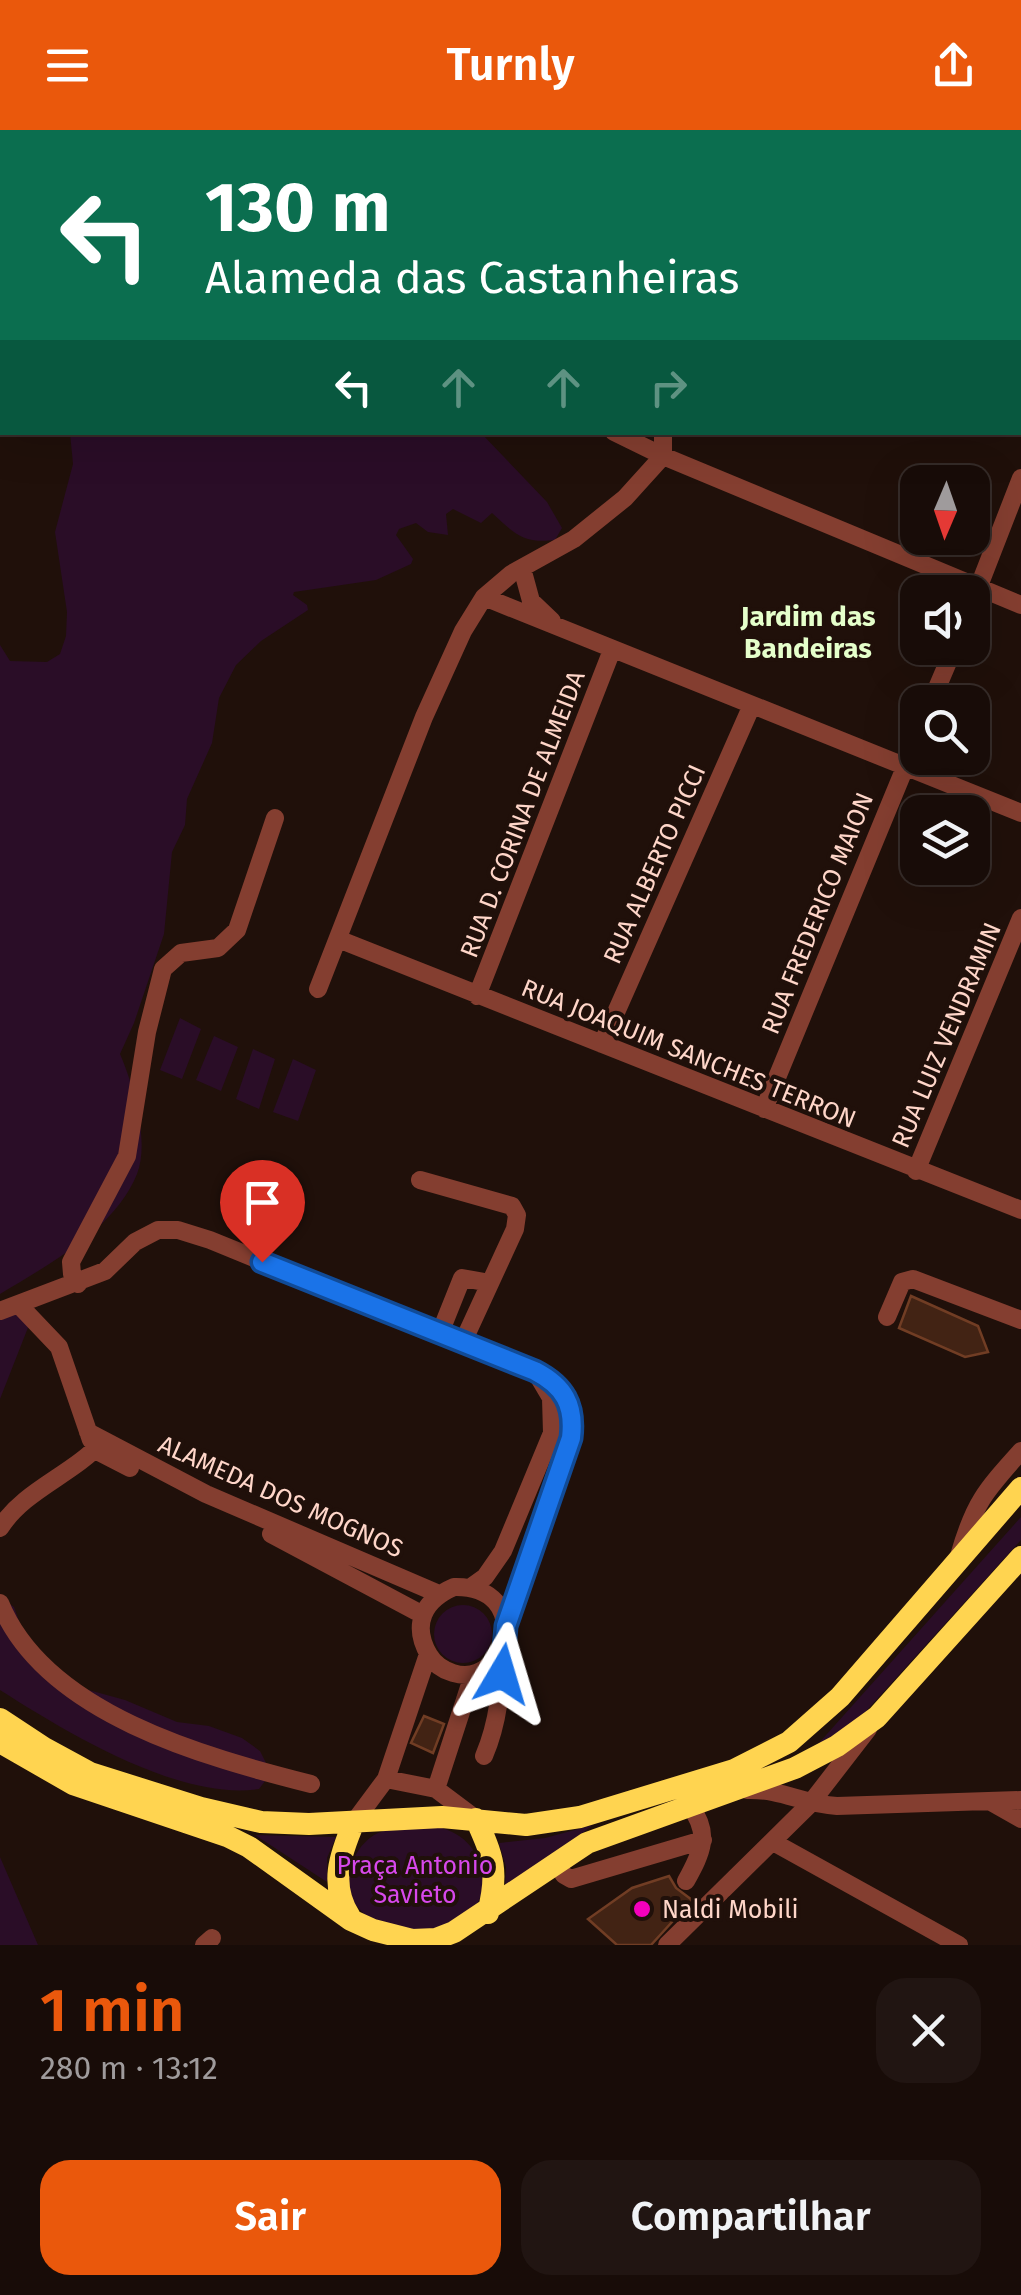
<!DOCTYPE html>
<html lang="pt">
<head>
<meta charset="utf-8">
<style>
	body { margin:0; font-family:"Fira Sans",sans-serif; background:#211512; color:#f1f3f6; height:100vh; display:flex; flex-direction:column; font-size:38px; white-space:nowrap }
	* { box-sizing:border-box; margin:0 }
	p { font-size:32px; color:#9f9b9c }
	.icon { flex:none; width:55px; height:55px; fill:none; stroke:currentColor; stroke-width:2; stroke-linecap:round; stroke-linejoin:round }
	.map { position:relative; height:1815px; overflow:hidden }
	.panel { display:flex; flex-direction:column; background:#180c08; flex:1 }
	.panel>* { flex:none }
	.hud { position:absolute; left:0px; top:0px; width:1022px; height:305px; box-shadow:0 10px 40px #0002,0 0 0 2px #362c29; background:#0b6e4f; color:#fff; overflow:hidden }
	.needle { width:65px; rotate:182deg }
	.controls { position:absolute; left:900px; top:335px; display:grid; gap:20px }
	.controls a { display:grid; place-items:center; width:90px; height:90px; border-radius:20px; background:#180c08; box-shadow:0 10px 40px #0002,0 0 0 2px #362c29; font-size:50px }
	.pin { position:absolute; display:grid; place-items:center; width:85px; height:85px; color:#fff; margin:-102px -42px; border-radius:50% 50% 50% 0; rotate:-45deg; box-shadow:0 0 10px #0007 }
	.pin .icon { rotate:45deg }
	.me { position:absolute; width:110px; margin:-55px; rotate:7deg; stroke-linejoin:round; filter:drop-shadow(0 0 8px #0008) }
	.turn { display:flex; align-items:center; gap:35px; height:210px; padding:0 40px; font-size:45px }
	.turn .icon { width:130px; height:130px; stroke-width:2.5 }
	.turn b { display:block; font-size:70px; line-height:85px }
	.lanes { display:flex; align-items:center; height:95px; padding:0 40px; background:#0003; justify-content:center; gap:50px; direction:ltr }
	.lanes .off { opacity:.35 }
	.round { display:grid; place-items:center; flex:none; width:105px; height:105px; border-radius:30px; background:#211512 }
	.overview { display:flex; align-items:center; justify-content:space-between; height:170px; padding:0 40px }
	h1 { font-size:60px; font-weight:600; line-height:75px; color:#ea580c }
	.button { display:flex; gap:20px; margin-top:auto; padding:20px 40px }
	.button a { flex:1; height:115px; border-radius:30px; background:#ea580c; color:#fff; font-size:40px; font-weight:600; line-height:115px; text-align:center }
	.button a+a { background:#211512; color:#f1f3f6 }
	header { display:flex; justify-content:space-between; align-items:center; height:130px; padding:0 40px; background:#ea580c; color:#fff; font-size:45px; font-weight:600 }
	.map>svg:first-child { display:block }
	.green { fill:#2a0d27 }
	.building { fill:#422314; stroke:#713d24; stroke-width:2.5 }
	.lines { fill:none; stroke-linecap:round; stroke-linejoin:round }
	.minor { stroke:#843e30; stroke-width:18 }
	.major { stroke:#ffd450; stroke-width:22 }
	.route-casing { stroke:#114b97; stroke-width:25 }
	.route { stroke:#1a73e8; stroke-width:18 }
	.poi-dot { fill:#f400bc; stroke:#20100a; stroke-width:4 }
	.labels { text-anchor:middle; stroke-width:8; stroke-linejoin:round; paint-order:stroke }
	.street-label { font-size:25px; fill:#ffd6c9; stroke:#20100a }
	.park-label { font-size:25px; fill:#d748eb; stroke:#20100a }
	.poi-label { font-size:25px; fill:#ffd6c9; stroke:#20100a; text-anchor:start }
	.neighbourhood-label { font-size:28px; font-weight:bold; fill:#e5ffcb; stroke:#20100a }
</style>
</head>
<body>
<header><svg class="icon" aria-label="menu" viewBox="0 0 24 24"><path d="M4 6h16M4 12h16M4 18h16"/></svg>Turnly<svg class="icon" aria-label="share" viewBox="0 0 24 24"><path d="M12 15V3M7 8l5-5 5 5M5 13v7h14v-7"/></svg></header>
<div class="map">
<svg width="1021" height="1815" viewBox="0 0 1021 1815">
	<rect width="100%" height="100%" fill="#20100a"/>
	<!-- green -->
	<path class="green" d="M70,303h411l66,69 15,26 -7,12c-32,4 -41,-7 -63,-27l-11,10 -28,-14 -7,5 2,21 -20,-3 -12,-9 -17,6 -3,6 17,24 -2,5 -35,16 -82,12 -1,3 14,10 1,5 -47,31 -25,24 -17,33 -7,45 -25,56 -2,26 -13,27 -8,82 -30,89 -14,31c13,30 30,87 17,120 -22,55 -89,91 -137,120v-649l10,16 37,1 13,-8 6,-18 1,-24 -12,-80 18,-68z
		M180,888l21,11 -19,50 -22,-9z
		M214,906l24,11 -17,44 -25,-11z
		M253,919l22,10 -16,50 -23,-10z
		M293,929l23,11 -18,51 -25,-9z
		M0,1183l19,1 10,11 -29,74z
		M1021,1387v23l-163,180 -48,33z
		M0,1467l14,10 17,48 43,31 51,14 52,22 32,4 33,12 18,13 11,22 -12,16c-80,12 -193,-57 -259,-99z
		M434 1504a29 29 0 1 1 58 0a29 29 0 1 1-58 0Z
		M593,1695l-88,65 1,-23 -7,-24 46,-5z
		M442,1698c54,16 54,88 3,101 -15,4 -32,1 -46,-2 -10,-2 -21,-2 -29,-8 -9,-7 -21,-20 -23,-31 -2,-20 14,-50 34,-56 18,-7 42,-4 61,-4z
		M255,1705l81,2 -9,21v24z
		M0,1727l38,88h-38z"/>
	<!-- building -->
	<path class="building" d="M911,1166l67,30 10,26 -23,5 -66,-29z
		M424,1586l20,8 -11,29 -22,-10z
		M669,1746l7,12 16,12 -41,45h-34l-29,-26 44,-31z"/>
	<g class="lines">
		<!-- minor -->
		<path class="minor" d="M857,0l6,2
			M331,2l1,-2
			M514,2l1,-2
			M658,2l1,-2
			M1020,69h1
			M1020,272l1,1
			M614,302l49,24 358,149
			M522,438l9,33 21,20
			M484,467l537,216
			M972,474l49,-126
			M931,572l23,-54
			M338,809l683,271
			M318,859l106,-272 39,-86 21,-34 27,-23 63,-35 51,-41 38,-42v-24
			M477,866l135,-346
			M602,914l150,-339
			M764,979l154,-373
			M916,1041l105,-253
			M420,1050l92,26 5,9 -2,14 -52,113
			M78,1154l-6,-10 -1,-12 56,-106 20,-124 16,-63 18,-16 37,-5 19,-18 38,-112
			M19,1175l40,42 32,93
			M0,1181l105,-40 30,-29 23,-12h20l32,10 341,139c20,15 23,36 20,59l-65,188
			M887,1187l15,-35 11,-3 108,41
			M440,1203l22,-55 28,5
			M88,1302l118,62 233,100
			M95,1320l35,18
			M0,1398c24,-38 72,-53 102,-86
			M271,1404l152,81
			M959,1426c15,-53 26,-65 62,-105
			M454,1457c81,-2 54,103 -1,86 -10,-3 -18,-8 -24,-18 -18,-31 -5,-55 25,-68z
			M471,1457l14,-10 18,-26 49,-118 -1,-35 -16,-27
			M0,1473c45,111 205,154 311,181
			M484,1626c15,-35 17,-69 19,-107
			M386,1649l50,10 40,30
			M436,1659l37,-114
			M747,1660c36,-1 55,14 90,16l184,-6
			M991,1672l30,17
			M354,1692l32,-43 42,-125
			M773,1712l186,103
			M556,1733l8,12 7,4 132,-39
			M686,1751c16,-29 25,-47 4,-75
			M204,1815l8,-7
			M667,1815l143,-141 58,-75"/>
		<!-- major -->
		<path class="major" d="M0,1589l44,29 46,25 111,35 60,14 48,2 133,-7 84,8 54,-8 154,-47 55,-28 51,-45 181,-209
			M0,1612l73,42 154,52 22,11 102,73 22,10 39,10 24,-1 18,-7 133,-89 208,-75 42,-22 40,-29 144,-160
			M476,1689c17,38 23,52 12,94
			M350,1787c-21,-32 -10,-62 4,-95"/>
	</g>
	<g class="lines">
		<defs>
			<path id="route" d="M262,1132l273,109c29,15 40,34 36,67l-65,188 -4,48"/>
		</defs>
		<!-- route casing -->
		<use href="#route" class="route-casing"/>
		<!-- route -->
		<use href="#route" class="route"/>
	</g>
	<!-- markers -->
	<circle class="poi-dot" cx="642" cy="1779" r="10"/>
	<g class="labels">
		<!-- street labels -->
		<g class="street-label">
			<text transform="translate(522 684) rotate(-69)" y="9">RUA D. CORINA DE ALMEIDA</text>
			<text transform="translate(654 734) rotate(-66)" y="9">RUA ALBERTO PICCI</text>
			<text transform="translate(817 783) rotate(-68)" y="9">RUA FREDERICO MAION</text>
			<text transform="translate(946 905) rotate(-67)" y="9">RUA LUIZ VENDRAMIN</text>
			<text transform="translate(689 923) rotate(22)" y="9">RUA JOAQUIM SANCHES TERRON</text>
			<text transform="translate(281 1366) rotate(24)" y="9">ALAMEDA DOS MOGNOS</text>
		</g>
		<!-- park labels -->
		<g class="park-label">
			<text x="415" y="1744">Praça Antonio<tspan x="415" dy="29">Savieto</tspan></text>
		</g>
		<!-- poi labels -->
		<g class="poi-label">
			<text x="662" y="1788">Naldi Mobili</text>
		</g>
		<!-- neighbourhood labels -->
		<g class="neighbourhood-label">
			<text x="808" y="496">Jardim das<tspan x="808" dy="32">Bandeiras</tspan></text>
		</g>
	</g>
</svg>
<div class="controls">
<a><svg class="needle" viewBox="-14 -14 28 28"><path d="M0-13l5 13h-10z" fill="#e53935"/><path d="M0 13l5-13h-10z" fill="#9f9b9c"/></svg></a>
<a><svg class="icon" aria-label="sound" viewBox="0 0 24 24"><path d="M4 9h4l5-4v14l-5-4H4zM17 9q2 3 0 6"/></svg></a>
<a><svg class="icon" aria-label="search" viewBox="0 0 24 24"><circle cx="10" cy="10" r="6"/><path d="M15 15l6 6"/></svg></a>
<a><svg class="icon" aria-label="layers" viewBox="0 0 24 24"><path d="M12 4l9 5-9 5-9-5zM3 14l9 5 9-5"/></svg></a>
</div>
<div class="pin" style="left:262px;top:1132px;background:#d93025"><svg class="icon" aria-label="arrive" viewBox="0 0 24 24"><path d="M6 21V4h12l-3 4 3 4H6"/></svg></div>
<svg class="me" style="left:502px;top:1544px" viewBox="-20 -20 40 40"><path d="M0-17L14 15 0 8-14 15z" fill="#1a73e8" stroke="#fff" stroke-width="4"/></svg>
<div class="hud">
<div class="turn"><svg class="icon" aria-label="left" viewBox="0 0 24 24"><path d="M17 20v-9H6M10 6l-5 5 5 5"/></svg><div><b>130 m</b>Alameda das Castanheiras</div></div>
<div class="lanes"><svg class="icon" aria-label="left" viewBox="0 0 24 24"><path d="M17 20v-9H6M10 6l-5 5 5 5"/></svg><svg class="icon off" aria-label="ahead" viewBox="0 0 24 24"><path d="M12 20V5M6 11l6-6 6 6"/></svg><svg class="icon off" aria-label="ahead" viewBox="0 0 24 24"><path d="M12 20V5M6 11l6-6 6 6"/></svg><svg class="icon off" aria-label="right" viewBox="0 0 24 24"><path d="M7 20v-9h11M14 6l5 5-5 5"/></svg></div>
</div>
</div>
<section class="panel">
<div class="overview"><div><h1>1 min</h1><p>280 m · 13:12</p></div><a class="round"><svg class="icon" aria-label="close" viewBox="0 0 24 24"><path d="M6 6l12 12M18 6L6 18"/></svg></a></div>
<div class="button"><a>Sair</a><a>Compartilhar</a></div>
</section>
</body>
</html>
